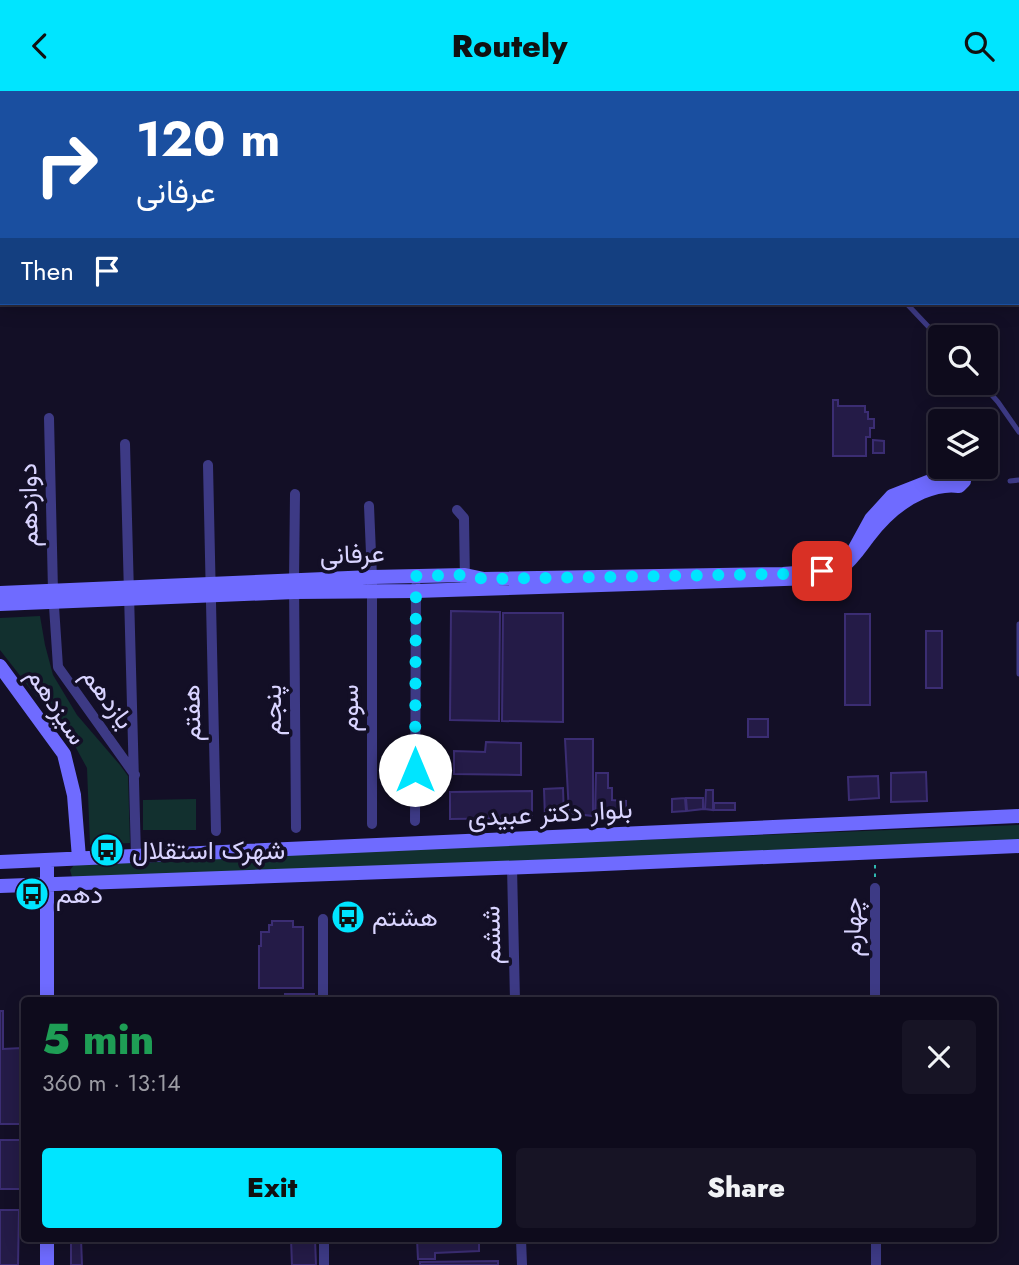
<!DOCTYPE html>
<html lang="en">
<head>
<meta charset="utf-8">
<style>
	body { margin:0; font-family:Jost,Vazirmatn,sans-serif; background:#171425; color:#f1f3f6; height:100vh; display:flex; flex-direction:column; font-size:26px; white-space:nowrap }
	* { box-sizing:border-box; margin:0 }
	p { font-size:23px; color:#9b9ba3 }
	.icon { flex:none; width:38px; height:38px; fill:none; stroke:currentColor; stroke-width:2; stroke-linecap:round; stroke-linejoin:round }
	.map { position:relative; flex:1; overflow:hidden }
	.details { position:absolute; left:21px; top:906px; width:976px; height:245px; display:flex; flex-direction:column; background:#0e0b1c; border-radius:7px; box-shadow:0 4px 18px #0003,0 0 0 2px #2e2b3b }
	.details>* { flex:none }
	.hud { position:absolute; left:0px; top:0px; width:1020px; height:214px; box-shadow:0 4px 18px #0003,0 0 0 2px #2e2b3b; background:#1a4fa0; color:#fff; overflow:hidden }
	.tools { position:absolute; left:928px; top:234px; display:grid; gap:14px }
	.tools a { display:grid; place-items:center; width:70px; height:70px; border-radius:7px; background:#0e0b1c; box-shadow:0 4px 18px #0003,0 0 0 2px #2e2b3b; font-size:35px }
	.pin { position:absolute; display:grid; place-items:center; width:60px; height:60px; color:#fff; margin:-30px; border-radius:14px; box-shadow:0 4px 10px #0006 }
	.me { position:absolute; width:77px; margin:-38px; rotate:0deg; stroke-linejoin:round; filter:drop-shadow(0 0 5px #0008) }
	.turn { display:flex; align-items:center; gap:24px; height:147px; padding:0 21px; font-size:32px }
	.turn .icon { width:91px; height:91px; stroke-width:2.5 }
	.turn b { display:block; font-size:49px; line-height:60px }
	.then { display:flex; align-items:center; height:66px; padding:0 21px; background:#0003; gap:14px; font-size:26px }
	.round { display:grid; place-items:center; flex:none; width:74px; height:74px; border-radius:7px; background:#171425 }
	.head { display:flex; align-items:center; justify-content:space-between; height:119px; padding:0 21px }
	h1 { font-size:42px; font-weight:800; line-height:52px; color:#1e9e55 }
	.action { display:flex; gap:14px; margin-top:auto; padding:14px 21px }
	.action a { flex:1; height:80px; border-radius:7px; background:#00e5ff; color:#111; font-size:28px; font-weight:800; line-height:80px; text-align:center }
	.action a+a { background:#171425; color:#f1f3f6 }
	header { display:flex; justify-content:space-between; align-items:center; height:91px; padding:0 21px; background:#00e5ff; color:#111; font-size:32px; font-weight:800 }
	.map>svg:first-child { display:block }
	.green { fill:#12302f }
	.building { fill:#241b47; stroke:#3b2d73; stroke-width:2 }
	.lines { fill:none; stroke-linecap:round; stroke-linejoin:round }
	.path { stroke:#2fb8b0; stroke-width:2; stroke-dasharray:3.5 5; stroke-linecap:butt }
	.lane { stroke:#3d3a85; stroke-width:5 }
	.street { stroke:#3d3a85; stroke-width:10 }
	.secondary { stroke:#6f6bff; stroke-width:14 }
	.route { stroke:#00e5ff; stroke-width:12; stroke-dasharray:0 21.6 }
	.labels { text-anchor:middle; stroke-width:7; stroke-linejoin:round; paint-order:stroke }
	.street-label { font-size:26px; fill:#d9d4ff; stroke:#130f26 }
	.poi-label { font-size:26px; fill:#d9d4ff; stroke:#130f26; text-anchor:start }
</style>
</head>
<body>
<header><svg class="icon" aria-label="back" viewBox="0 0 24 24"><path d="M15 5l-7 7 7 7"/></svg>Routely<svg class="icon" aria-label="search" viewBox="0 0 24 24"><circle cx="10" cy="10" r="6"/><path d="M15 15l6 6"/></svg></header>
<div class="map">
<svg width="1019" height="1174" viewBox="0 0 1019 1174">
	<rect width="100%" height="100%" fill="#130f26"/>
	<!-- green -->
	<path class="green" d="M40,525l5,29 8,30 24,40 43,50 8,11 2,67 -40,2 -3,-77 -12,-22 -75,-96v-32z
		M196,708v31h-53v-30z
		M1019,734v15l-942,40 -5,-3 -2,-7 4,-5 458,-21z"/>
	<!-- building -->
	<path class="building" d="M833,309h5v6h27v6h3v7h6v9h-4v9h-4v19h-33z
		M873,349l11,1v12h-11z
		M451,520l49,1 -1,109 -49,-1z
		M503,522h60v109l-61,-1z
		M845,523h25v91h-25z
		M926,540h16v57h-16z
		M748,628h20v18h-20z
		M565,648h28v77l-24,-3z
		M486,651l35,1v32l-67,-1v-23l31,1z
		M926,681l1,29 -36,1v-29z
		M596,682h12v15h4v12l14,1v14h-31z
		M878,685l1,22 -30,2 -1,-23z
		M563,697l1,30h-19l-1,-29z
		M706,699h7v20l-8,-1z
		M532,700v27l-82,1v-27z
		M685,707l1,13 -14,1v-13z
		M686,707h17v11l-16,2z
		M714,712h21v7h-21z
		M272,830h21v6h10v61h-44v-42h2v-14h8v-7h3z
		M285,903h29v7h-29z
		M0,920h3v38l18,-1 1,76h-22z
		M0,1049h20v49h-20z
		M0,1119h19l-1,55h-18z
		M71,1148h10l1,26h-11z
		M291,1148h24l1,26h-24z
		M417,1148h62v12l-44,2v6h-17z
		M498,1170v4h-78v-3z"/>
	<g class="lines">
		<!-- path -->
		<path class="path" d="M875,786v-12"/>
		<!-- lane -->
		<path class="lane" d="M846,0v2
			M959,0v2
			M373,2l1,-2
			M1018,38h1
			M1018,124h1
			M906,212l34,36
			M981,292l17,19 21,30
			M1010,390l9,-1
			M1019,533v50"/>
		<!-- street -->
		<path class="street" d="M49,327l4,173 5,76 77,108
			M125,353l11,412
			M208,374l8,366
			M295,403l-1,86 2,248
			M369,415l3,71v247
			M457,419l7,8 1,64
			M415,730l1,-235
			M512,776l3,134
			M875,797v113
			M323,828v82
			M324,1148v26
			M521,1148l1,26
			M876,1148v26"/>
		<!-- secondary -->
		<path class="secondary" d="M0,502l372,-16 93,-2 19,4 299,-5 39,-3 19,-6 13,-15 17,-31 21,-23 46,-18 21,-2 5,5 -5,5c-13,-2 -25,1 -37,6 -23,10 -39,25 -54,45 -9,12 -16,23 -28,32 -7,6 -18,7 -26,9l-398,13 -122,1 -294,12
			M0,575l64,88 10,41 5,63
			M0,771l1019,-46
			M0,795l581,-21 438,-19
			M47,910v-141
			M47,1148v26"/>
	</g>
	<g class="lines">
		<!-- route -->
		<path class="route" d="M415,679l1,-194 49,-1 19,4 299,-5 39,-3"/>
	</g>
	<!-- icons -->
	<defs>
		<symbol id="bus-disc" viewBox="-11 -11 22 22"><circle r="9.5" fill="#00e5ff" stroke="#130f26"/><path d="M-5-6H5V4H4V6H2V4H-2V6H-4V4H-5ZM-3.5-4V0h7V-4ZM-3.5 1.2v1.5H-2V1.2ZM2 1.2v1.5H3.5V1.2Z" fill="#111"/></symbol>
	</defs>
	<g fill-rule="evenodd">
		<use href="#bus-disc" x="88" y="740" width="38" height="38"/>
		<use href="#bus-disc" x="13" y="784" width="38" height="38"/>
		<use href="#bus-disc" x="329" y="807" width="38" height="38"/>
	</g>
	<g class="labels">
		<!-- street labels -->
		<g class="street-label">
			<text transform="translate(28 414) rotate(-91)" y="9">دوازدهم</text>
			<text transform="translate(352 463) rotate(-2)" y="9">عرفانی</text>
			<text transform="translate(108 607) rotate(54)" y="9">یازدهم</text>
			<text transform="translate(57 615) rotate(57)" y="9">سیزدهم</text>
			<text transform="translate(349 617) rotate(-90)" y="9">سوم</text>
			<text transform="translate(272 619) rotate(-90)" y="9">پنجم</text>
			<text transform="translate(191 622) rotate(-91)" y="9">هفتم</text>
			<text transform="translate(550 722) rotate(-3)" y="9">بلوار دکتر عبیدی</text>
			<text transform="translate(852 836) rotate(-90)" y="9">چهارم</text>
			<text transform="translate(491 844) rotate(-91)" y="9">ششم</text>
		</g>
		<!-- poi labels -->
		<g class="poi-label">
			<text x="132" y="768">شهرک استقلال</text>
			<text x="56" y="812">دهم</text>
			<text x="372" y="835">هشتم</text>
		</g>
	</g>
</svg>
<div class="tools">
<a><svg class="icon" aria-label="search" viewBox="0 0 24 24"><circle cx="10" cy="10" r="6"/><path d="M15 15l6 6"/></svg></a>
<a><svg class="icon" aria-label="layers" viewBox="0 0 24 24"><path d="M12 4l9 5-9 5-9-5zM3 14l9 5 9-5"/></svg></a>
</div>
<div class="pin" style="left:822px;top:480px;background:#d93025"><svg class="icon" aria-label="arrive" viewBox="0 0 24 24"><path d="M6 21V4h12l-3 4 3 4H6"/></svg></div>
<svg class="me" style="left:415px;top:679px" viewBox="-20 -20 40 40"><circle r="19" fill="#fff"/><path d="M0-13L10 11 0 6-10 11z" fill="#00e5ff"/></svg>
<div class="hud">
<div class="turn"><svg class="icon" aria-label="right" viewBox="0 0 24 24"><path d="M7 20v-9h11M14 6l5 5-5 5"/></svg><div><b>120 m</b>عرفانی</div></div>
<div class="then">Then<svg class="icon" aria-label="arrive" viewBox="0 0 24 24"><path d="M6 21V4h12l-3 4 3 4H6"/></svg></div>
</div>
<section class="details">
<div class="head"><div><h1>5 min</h1><p>360 m · 13:14</p></div><a class="round"><svg class="icon" aria-label="close" viewBox="0 0 24 24"><path d="M6 6l12 12M18 6L6 18"/></svg></a></div>
<div class="action"><a>Exit</a><a>Share</a></div>
</section>
</div>
</body>
</html>
